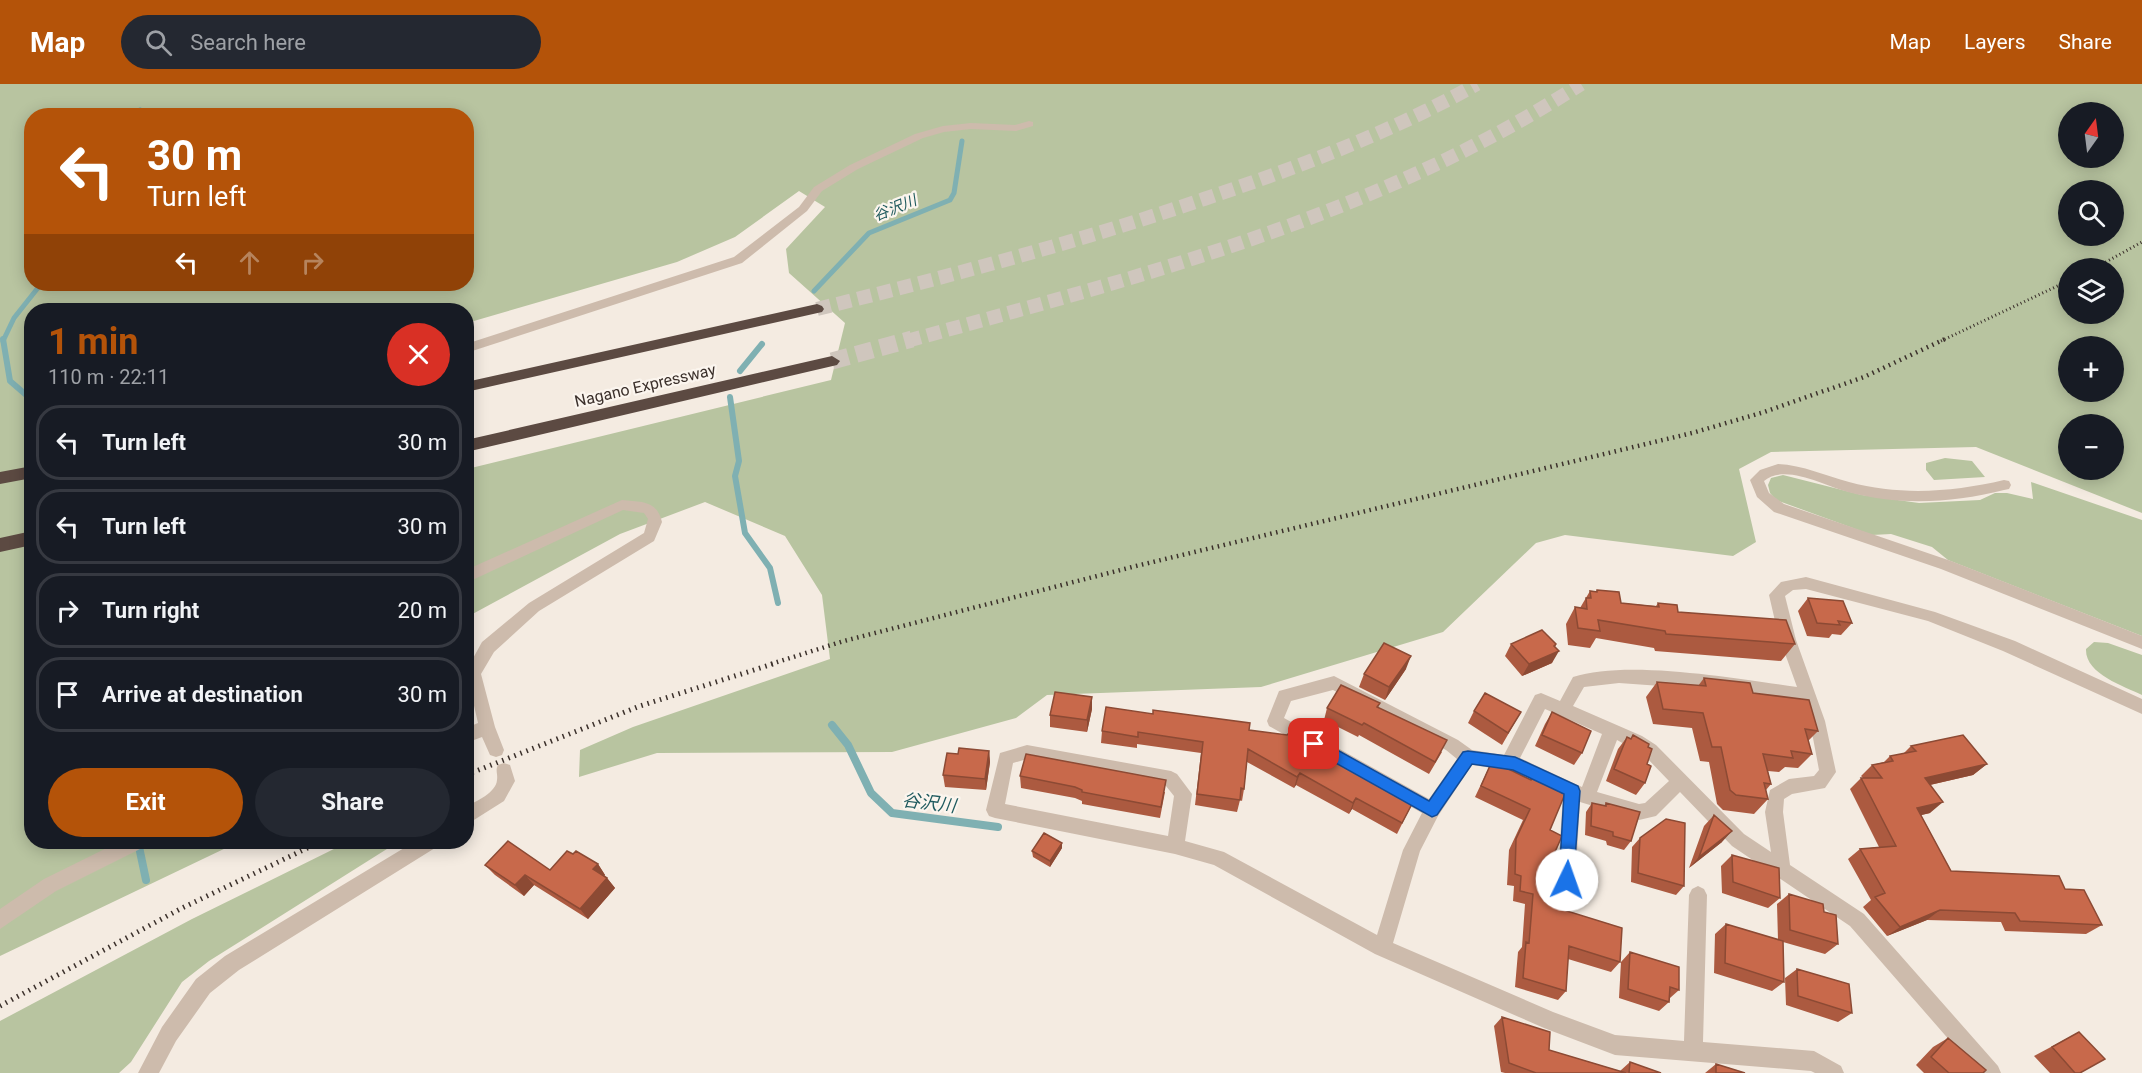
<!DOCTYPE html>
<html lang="en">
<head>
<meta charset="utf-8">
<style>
	body { margin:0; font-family:Roboto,"Noto Sans JP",sans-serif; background:#242831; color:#f1f3f6; height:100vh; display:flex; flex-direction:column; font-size:22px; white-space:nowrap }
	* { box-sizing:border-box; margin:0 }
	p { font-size:20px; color:#9ea1a6 }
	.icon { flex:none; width:33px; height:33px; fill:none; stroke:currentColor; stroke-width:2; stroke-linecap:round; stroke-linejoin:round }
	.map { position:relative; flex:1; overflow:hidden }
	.details { position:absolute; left:24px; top:219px; width:450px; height:546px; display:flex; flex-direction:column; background:#171b24; border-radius:24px; box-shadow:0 3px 15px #0003 }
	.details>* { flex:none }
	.top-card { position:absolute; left:24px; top:24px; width:450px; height:183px; border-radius:24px; box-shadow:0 3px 15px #0003; background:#b45309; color:#fff; overflow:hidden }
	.needle { width:39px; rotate:14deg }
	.controls { position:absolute; left:2058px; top:18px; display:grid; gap:12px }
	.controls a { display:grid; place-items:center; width:66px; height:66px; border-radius:50%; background:#171b24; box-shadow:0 3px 15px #0003; font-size:30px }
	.pin { position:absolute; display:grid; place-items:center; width:51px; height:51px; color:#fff; margin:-26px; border-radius:12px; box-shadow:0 3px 9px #0006 }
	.me { position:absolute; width:66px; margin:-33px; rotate:3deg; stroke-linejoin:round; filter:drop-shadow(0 0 4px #0008) }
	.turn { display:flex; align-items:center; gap:21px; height:126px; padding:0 24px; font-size:27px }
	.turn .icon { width:78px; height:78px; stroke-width:2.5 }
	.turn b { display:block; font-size:42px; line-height:51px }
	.lanes { display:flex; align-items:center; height:57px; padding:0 24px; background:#0003; justify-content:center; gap:30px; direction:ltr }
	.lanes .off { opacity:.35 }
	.round { display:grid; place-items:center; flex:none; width:63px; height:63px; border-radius:32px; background:#242831 }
	.headline { display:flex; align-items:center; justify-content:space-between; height:102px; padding:0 24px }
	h1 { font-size:36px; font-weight:700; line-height:45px; color:#b45309 }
	.cta { display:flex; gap:12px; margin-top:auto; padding:12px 24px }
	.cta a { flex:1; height:69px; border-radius:36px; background:#b45309; color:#fff; font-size:24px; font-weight:700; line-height:69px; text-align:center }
	.cta a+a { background:#242831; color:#f1f3f6 }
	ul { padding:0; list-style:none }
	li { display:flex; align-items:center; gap:18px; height:75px; margin:0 12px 9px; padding:0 12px; border:3px solid #363941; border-radius:24px }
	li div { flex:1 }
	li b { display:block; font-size:22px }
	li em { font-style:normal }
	header { display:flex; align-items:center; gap:36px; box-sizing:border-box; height:84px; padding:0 30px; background:#b45309; color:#fff }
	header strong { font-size:28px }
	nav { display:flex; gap:33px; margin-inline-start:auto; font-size:21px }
	.search { width:420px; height:54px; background:#242831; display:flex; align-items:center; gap:15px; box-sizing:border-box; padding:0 21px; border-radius:33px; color:#9ea1a6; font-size:22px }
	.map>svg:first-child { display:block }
	.green { fill:#b8c4a0; fill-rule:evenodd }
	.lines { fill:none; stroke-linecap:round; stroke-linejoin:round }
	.stream-far2 { stroke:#7fb0b2; stroke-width:5 }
	.stream-far1 { stroke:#7fb0b2; stroke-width:6 }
	.stream { stroke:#7fb0b2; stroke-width:8 }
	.motorway-tunnel-far1 { stroke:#cfc6bd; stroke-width:14; stroke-dasharray:14 7; stroke-linecap:butt }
	.motorway-tunnel { stroke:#cfc6bd; stroke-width:17; stroke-dasharray:17 8; stroke-linecap:butt }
	.minor { fill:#cdbbac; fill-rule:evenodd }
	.motorway { fill:#5c4a42; fill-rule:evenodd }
	.rail-far2 { stroke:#3b302b; stroke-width:3; stroke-dasharray:1 3; stroke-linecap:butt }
	.rail-far1 { stroke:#3b302b; stroke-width:4.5; stroke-dasharray:1.5 4.5; stroke-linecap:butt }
	.rail { stroke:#3b302b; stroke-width:5; stroke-dasharray:1.5 5; stroke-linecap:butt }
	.wall { fill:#ac5a40 }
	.shaded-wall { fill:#8c4a34 }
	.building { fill:#c8694b; stroke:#8c4a34; stroke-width:1.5 }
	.route { fill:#1a73e8; stroke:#114b97; stroke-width:1.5 }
	.labels { text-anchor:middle; stroke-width:4.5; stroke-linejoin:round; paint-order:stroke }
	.far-water-label { font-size:15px; font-style:italic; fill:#1f5a5e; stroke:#fbf5ee }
	.street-label { font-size:16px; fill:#3b302b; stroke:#fbf5ee }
	.water-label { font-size:18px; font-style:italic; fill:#1f5a5e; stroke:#fbf5ee }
</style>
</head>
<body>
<header>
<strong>Map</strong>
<div class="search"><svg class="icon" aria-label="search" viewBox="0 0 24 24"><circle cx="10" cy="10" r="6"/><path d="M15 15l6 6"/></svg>Search here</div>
<nav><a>Map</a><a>Layers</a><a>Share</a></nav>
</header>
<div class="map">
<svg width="2142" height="989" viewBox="0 0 2142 989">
	<rect width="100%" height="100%" fill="#f4ebe1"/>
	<!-- green -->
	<path class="green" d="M0,0h2142v429l-166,-66 -205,5 -32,17 17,73 -23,14 -168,-21 -29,8 -93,89 -182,55 -214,8 -31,23 -124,34 -235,1 -78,24 1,-27 53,-23 197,-68 -8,-64 -37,-59 -80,-34 -85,32 -153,83v-148l364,-89 14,-57 -56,-50 -3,-24 39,-42 -26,-16 -64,46 -58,25 -210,61 -1,-13h-434v532h196v5l-228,109zM2068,28h46v46h-46zM32,32h434v168h-434zM2068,106h46v46h-46zM2068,184h46v46h-46zM2068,262h46v46h-46zM2068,340h46v46h-46z
		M1945,374l27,3 13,16 -51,3 -8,-10v-7z
		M1783,391l79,20 57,8 61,-3 15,-7h12l26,6 -2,-17 111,38v116l-194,-76 -16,-13 -41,-13 -19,1 -96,-35 -6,-7 -2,-8 3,-7z
		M2094,558l14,1 34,12v40c-18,-9 -57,-21 -56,-46z
		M348,758h50l-189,119 -27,21 -51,80 -12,11h-119v-52l192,-102z"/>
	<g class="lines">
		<!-- stream-far2 -->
		<path class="stream-far2" d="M132,32l8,-6
			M814,207l55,-58 81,-33 4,-7 8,-52
			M3,257l11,-23 27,-34"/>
		<!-- stream-far1 -->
		<path class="stream-far1" d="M3,255l7,42 22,19
			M740,287l22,-27
			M730,313l9,64 -4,15 10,57 25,35 8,35"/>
		<!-- stream -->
		<path class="stream" d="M832,641l16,20 23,48 21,20 106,14
			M138,758l8,38"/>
		<!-- motorway-tunnel-far1 -->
		<path class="motorway-tunnel-far1" d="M817,225c129,-32 258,-66 384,-109 95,-32 189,-67 276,-116
			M907,257c232,-64 470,-125 674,-257"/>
		<!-- motorway-tunnel -->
		<path class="motorway-tunnel" d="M832,277l80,-22"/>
		<!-- minor -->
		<path class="minor" d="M1029,37l4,1v4l-17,5 -45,-2 -27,3 -21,6 -65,31 -36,22 -15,20 -65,52 -276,90v-9l268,-87 65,-50 15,-20 36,-22 65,-31 28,-8 28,-3 44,2z
			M1778,380c25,1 48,12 71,18 52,14 104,10 155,-2l5,1 2,4 -2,4 -5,1c-52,13 -104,16 -156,2 -23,-6 -63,-29 -84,-11l5,12 15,11 167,57 191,75v13l-201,-80 -167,-57 -17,-15 -7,-17 10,-10z
			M622,416c19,2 35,0 40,22l-8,19 -115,70 -45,41 -13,22 14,53 9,23 -2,5 -6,2 -6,-2 -8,-18 -16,6v-15l12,-5 -12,-52 16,-29 47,-39 115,-70 4,-14 -4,-6 -21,-3 -157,73v-13z
			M1806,493l129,35 80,29 127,58v15l-139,-63 -75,-30 -122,-32 -13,1 -8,6 11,44 29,81 11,51 -11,16 -33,6 -8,5 -1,13 7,53 74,49 134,152 3,7h-23l-128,-147 -118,-80 -52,-54 -24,24 -17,4 -59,-18 -6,100 -3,6 -6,3 -6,-3 -3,-6 7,-108 -50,-23 -41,-6 -34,51 -18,35 -27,92 160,69 62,23 69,6 5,-146 3,-6 6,-3 6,3 3,6 -4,147 111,9 27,15 3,7h-29l-4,-2 -196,-16 -71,-27 -169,-74 -161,-89 -39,-11 -180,-36 -6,-2 -3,-6 14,-57 27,-8 144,26 6,3 15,20 -7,47 39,11 153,83 26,-85 19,-37 -153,-87 -2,-5 12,-30 55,-15 124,64 14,10 32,5 31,-60 6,-2 19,8 13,-24c55,-18 165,2 224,10l-19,-53 -9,-39 12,-13zM1619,599l70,5 113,13 11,37 6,32 -5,6 -25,3 -19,11 -5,22 6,40 -27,-18 -88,-89 -14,-9 -69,-30 11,-19zM1333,606l113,60 11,9 -28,40 -145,-81 7,-17zM1545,625l57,25 -20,53 -62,-29zM1617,656l27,15 25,26 -24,22 -6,1 -42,-12zM1027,675l139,27 8,10 -6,40 -163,-32 8,-41z
			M504,679l6,2 5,16 -11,20 -38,24v-18c10,-6 30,-14 31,-27 1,-7 -2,-9 1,-15z
			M119,758h26l-3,6 -86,43 -56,38v-20l44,-30z
			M414,758h24l-3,6 -196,122 -29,23 -34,48 -17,32h-21l24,-46 34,-48 29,-23z"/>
		<!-- motorway -->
		<path class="motorway" d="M817,220l5,2 2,3 -2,3 -356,80v-10z
			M832,272l8,5 -3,4 -371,87v-12z
			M32,382v12l-32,6v-12z
			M32,447v14l-32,7v-14z"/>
		<!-- rail-far2 -->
		<path class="rail-far2" d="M2095,184l47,-26
			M1941,257l127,-60"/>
		<!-- rail-far1 -->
		<path class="rail-far1" d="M771,580l73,-23 292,-75 556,-133 69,-20 103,-36 81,-38"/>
		<!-- rail -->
		<path class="rail" d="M466,691l174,-69 136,-43
			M0,922l182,-98 138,-66"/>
	</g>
	<!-- wall -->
	<path class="wall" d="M1597,506l24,13 35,3 2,-3 20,9 117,32 -14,17 -126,-10 -1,-3 -58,-10 -6,10 -22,-3 -2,-21 9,-17 5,1 10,-17 6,1z
		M1808,514l44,25 -11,12 -9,-1 -3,4 -22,-2 -9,-25z
		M1511,560h45l-4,19 -30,13 -17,-20z
		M1406,585l-21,31 -26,-13 5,-13z
		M1704,594l49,15 65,38 -10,10 4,13 -14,14 -13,-1 -6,5 -11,-1 3,13 -5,6 2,9 -14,15 -31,-4 -6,-6 -8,-42 -9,-1 -8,-33 -39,-4 -7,-27 11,-15 41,4z
		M1092,613v12l-5,23 -37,-5v-12z
		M1380,619l-2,5 64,44 -13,22 -70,-39 -1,2 -34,-17 3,-12z
		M1474,627l47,1 -19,33 -34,-22z
		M1552,628l30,41 -8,12 -39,-19 10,-22z
		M1249,646l92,33 72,39 -16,32 -45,-25 -3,5 -53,-29 -2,3 -47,-26 -3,27 -2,12 -2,-1 -3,12 -42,-7 6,-52 -64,-9v4l-36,-5 1,-12z
		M1633,651l15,12 -3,36 -9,12 -30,-14 12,-32 9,-12 4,2z
		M1911,662l76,18 -14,11 -43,10v28l-9,2 30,56 114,18 37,36 -16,9 -81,-3 -4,-9 -74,-2 -40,16 -24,-29 8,-7 -23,-41 12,-10 19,-2 -29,-58 11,-11h2l-2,-2 11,-11 12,-3 6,-6 13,-2z
		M989,667l1,11 -4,28 -41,-3 -2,-12 15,-21z
		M1492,677l38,18 5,-9 15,60 -3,40 7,37 66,55 -9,10 -43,-13 -2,32 -8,9 -43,-13 3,-35 4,-5 3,-43 -12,-3 1,-15 -7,-1 2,-35 14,-30 -48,-23z
		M1020,692l145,16 -5,26 -78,-14v-3l-7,-3 -54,-10z
		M1592,719l12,3 2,-3 25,38 -7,9 -17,-5 -1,-4 -21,-6 1,-23z
		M1714,731l8,27 -33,26 15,-42z
		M1640,754l44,48 -8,9 -45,-13 1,-35z
		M1062,759v5l-12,19 -17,-10 -1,-6z
		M573,770l25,10 7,11 -1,1 3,2 8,10 -27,31 -54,-34 -10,11 -29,-21 -10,-10 65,5z
		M1732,771l48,43 -12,10 -46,-15 -1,-27z
		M1789,810l35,18 14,32 -13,10 -42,-12 1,40 -12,9 -58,-18 1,-39 11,-10 52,16 -1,-36z
		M1630,868l49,38 -9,8 -1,4 -10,9 -40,-13 2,-36z
		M1797,885l55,44 -14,9 -52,-17 -1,-27z
		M1502,933l47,33 71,21 10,-9 31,11h-156l-4,-1 -7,-46z
		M2079,948l1,41h-30l-16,-17z
		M1948,954l35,35h-59l-8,-8 17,-18z
		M1716,980l29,9h-40z"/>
	<!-- shaded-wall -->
	<path class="shaded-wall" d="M1556,560l-5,10 8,-3 -7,12 -30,13 7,-12z
		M1411,572l-5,13 -21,31 4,-13z
		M1092,613v12l-5,23v-12z
		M989,667l1,11 -4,28 -1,-11z
		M1987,680l-14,11 -61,14 13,-11z
		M1300,689l-4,12 -2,3 3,-11z
		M1356,714l-4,11 -3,5 4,-11z
		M1943,718l-13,11 -25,6 12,-11z
		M1732,747l-10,11 -33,26 10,-11z
		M1062,759v5l-12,19v-6z
		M598,780l7,11 -4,5 -8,-11z
		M525,791l9,10 -10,11 -9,-11z
		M607,794l8,10 -27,31 -8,-10z
		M1940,826l-13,10 -40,16 13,-9z"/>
	<!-- building -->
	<path class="building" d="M1597,506l22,2 2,11 38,4 -1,-4 19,2 1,7 108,8 9,24 -129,-10 -1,-3 -67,-11 2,11 -22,-3 -3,-21 12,2 -1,-11h5l-1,-7 7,1z
		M1808,514l35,3 9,22 -14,-2 2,4 -23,-2z
		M1542,546l14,14 -2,2 5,5 -30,13 -18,-20z
		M1384,559l27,13 -22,31 -25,-13z
		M1704,594l46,5 3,10 56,7 9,31 -13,-2 7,25 -21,-3 2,7 -30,-4 8,30 -7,-1 4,16 -32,-4 -6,-5 -9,-43h-9l-9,-34 -40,-4 -6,-27 49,4z
		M1341,601l39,18 -3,4 70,33 -12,22 -71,-39 -2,2 -35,-17z
		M1055,608l37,5 -5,23 -37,-5z
		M1485,609l36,19 -13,21 -34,-22z
		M1106,623l47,7v-4l97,13 -1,7 38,5 4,-4 50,32 72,39 -11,21 -46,-25 -3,5 -53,-30 -3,4 -49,-28 -4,40 -3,-1 -1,12 -43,-6 6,-52 -65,-10v5l-36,-6z
		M1552,628l39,19 -9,22 -40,-18z
		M1633,651l16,9 -1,3 4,2 -5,15 4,2 -6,17 -31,-14 13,-32 4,2z
		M1963,651l24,29 -62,14 18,24 -26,6 34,63 108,5 6,13 19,1 18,35 -82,-4 -5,-8 -75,-3 -40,17 -25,-30 10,-4 -25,-44 36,-3 -35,-68h21l-10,-13 21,-4 -3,-5 26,-5 -5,-5z
		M959,664l30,3 -4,28 -42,-4 4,-22 11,1z
		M1026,670l140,26 -5,27 -79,-15v-2l-7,-3 -55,-11z
		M1492,677l39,19 4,-10 29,18 -2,5 3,1 -15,36 12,6 -15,34 9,2 -2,35 68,21 -2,34 -51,-16 -3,45 -43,-13 3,-36 3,1 4,-49 -13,-3 1,-15 -6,-2 1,-35 14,-30 -49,-23z
		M1592,719l14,3v-3l34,9 -9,29 -18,-5v-4l-22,-6z
		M1714,731l18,16 -33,26z
		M1666,735l19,4 -1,63 -46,-13 2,-35z
		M1044,749l18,10 -12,18 -18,-10z
		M508,757l42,29 17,-19 6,3 3,-3 22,13 -5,5 14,9 -27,31 -55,-34 -10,10 -30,-20z
		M1732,771l47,13 1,30 -47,-16z
		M1789,810l34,10 1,8 12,3 2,29 -48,-14z
		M1726,840l57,17 1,41 -59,-19z
		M1630,868l49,15v23l-9,-3 -1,15 -41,-13z
		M1797,885l52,15 3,29 -54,-17z
		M1502,933l48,15 -1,18 77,23h-90l-27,-10z
		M2079,948l26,27 -25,14h-5l-23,-26z
		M1948,954l38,32 -3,3h-34l-18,-16z
		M1630,978l31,11h-32z
		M1716,980l29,9h-29z"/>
	<!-- route -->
	<path class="route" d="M1314,653l115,64 34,-49 5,-1 47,6 63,29 2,5 -7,95 -6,2 -6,-2 -2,-6 5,-86 -51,-24 -41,-6 -35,51 -5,2 -123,-69 -2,-4 2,-5z"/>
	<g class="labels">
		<!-- far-water labels -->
		<g class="far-water-label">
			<text transform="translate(895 124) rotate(-22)" y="5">谷沢川</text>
		</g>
		<!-- street labels -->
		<g class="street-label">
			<text transform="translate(645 301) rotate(-13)" y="6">Nagano Expressway</text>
		</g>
		<!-- water labels -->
		<g class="water-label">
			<text transform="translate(929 719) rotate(7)" y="6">谷沢川</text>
		</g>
	</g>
</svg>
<div class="controls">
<a><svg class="needle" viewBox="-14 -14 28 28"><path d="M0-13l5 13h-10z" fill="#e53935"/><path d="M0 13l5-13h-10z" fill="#9ea1a6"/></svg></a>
<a><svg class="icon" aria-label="search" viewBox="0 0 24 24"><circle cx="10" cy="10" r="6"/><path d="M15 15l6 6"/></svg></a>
<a><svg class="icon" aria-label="layers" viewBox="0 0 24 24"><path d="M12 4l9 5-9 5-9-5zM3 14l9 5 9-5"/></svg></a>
<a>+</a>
<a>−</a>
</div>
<div class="pin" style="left:1314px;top:660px;background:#d93025"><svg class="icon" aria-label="arrive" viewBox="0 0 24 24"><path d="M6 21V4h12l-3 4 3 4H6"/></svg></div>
<svg class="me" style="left:1567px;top:796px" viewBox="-20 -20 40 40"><circle r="19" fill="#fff"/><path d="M0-13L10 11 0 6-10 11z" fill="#1a73e8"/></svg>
<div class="top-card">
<div class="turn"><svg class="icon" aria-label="left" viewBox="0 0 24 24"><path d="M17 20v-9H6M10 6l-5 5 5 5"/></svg><div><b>30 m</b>Turn left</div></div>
<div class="lanes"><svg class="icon" aria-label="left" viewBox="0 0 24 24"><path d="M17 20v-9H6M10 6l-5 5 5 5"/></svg><svg class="icon off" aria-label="ahead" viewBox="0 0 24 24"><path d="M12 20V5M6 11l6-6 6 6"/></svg><svg class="icon off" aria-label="right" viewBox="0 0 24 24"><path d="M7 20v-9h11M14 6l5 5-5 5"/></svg></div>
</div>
<section class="details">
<div class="headline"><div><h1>1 min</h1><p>110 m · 22:11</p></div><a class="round" style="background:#d93025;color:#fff"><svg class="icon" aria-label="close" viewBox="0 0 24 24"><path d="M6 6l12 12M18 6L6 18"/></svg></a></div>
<ul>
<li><svg class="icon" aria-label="left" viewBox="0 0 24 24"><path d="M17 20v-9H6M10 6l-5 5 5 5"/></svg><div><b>Turn left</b></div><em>30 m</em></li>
<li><svg class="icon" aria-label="left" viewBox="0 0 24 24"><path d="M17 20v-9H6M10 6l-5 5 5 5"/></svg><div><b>Turn left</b></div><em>30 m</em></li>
<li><svg class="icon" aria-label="right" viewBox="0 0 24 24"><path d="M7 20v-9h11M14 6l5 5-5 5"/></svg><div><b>Turn right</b></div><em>20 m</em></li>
<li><svg class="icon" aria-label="arrive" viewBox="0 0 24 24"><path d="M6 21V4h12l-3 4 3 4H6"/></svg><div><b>Arrive at destination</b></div><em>30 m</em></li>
</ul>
<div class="cta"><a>Exit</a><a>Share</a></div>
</section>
</div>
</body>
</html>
